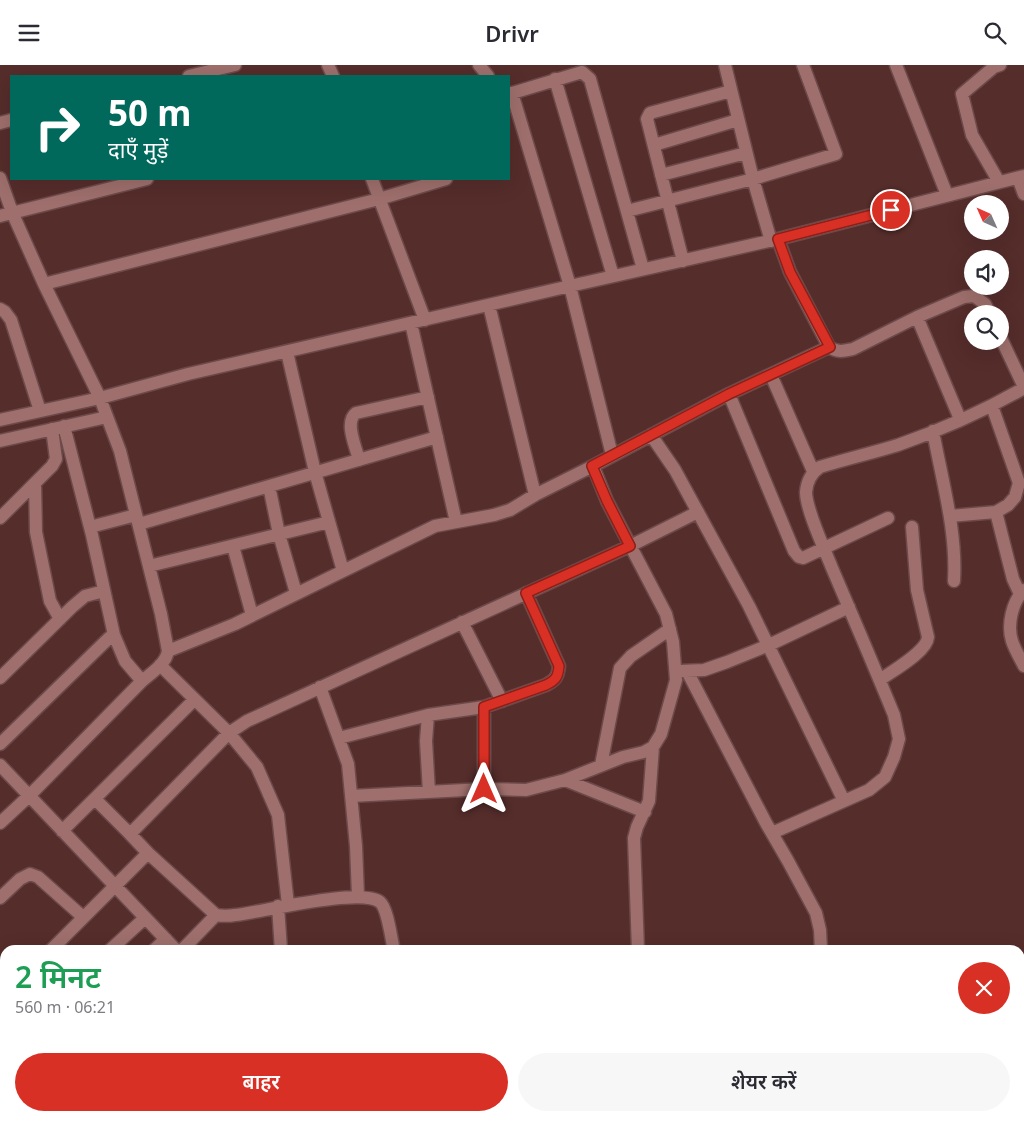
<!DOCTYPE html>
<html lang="hi">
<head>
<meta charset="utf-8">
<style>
	body { margin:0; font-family:"Noto Sans","Noto Sans Devanagari",sans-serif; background:#f7f7f7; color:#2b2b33; height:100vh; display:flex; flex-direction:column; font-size:19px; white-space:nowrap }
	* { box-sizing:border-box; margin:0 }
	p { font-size:16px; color:#7c7c81 }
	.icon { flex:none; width:28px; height:28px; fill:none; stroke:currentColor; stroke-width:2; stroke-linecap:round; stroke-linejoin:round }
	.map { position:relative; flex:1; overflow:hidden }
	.details { position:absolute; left:0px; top:880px; width:1025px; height:176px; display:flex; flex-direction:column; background:#fff; border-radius:15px 15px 0 0; box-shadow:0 5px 20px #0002 }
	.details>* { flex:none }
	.top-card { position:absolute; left:10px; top:10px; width:500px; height:105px; border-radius:0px; box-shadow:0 5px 20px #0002; background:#00695c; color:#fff; overflow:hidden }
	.needle { width:32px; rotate:315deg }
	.controls { position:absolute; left:964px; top:130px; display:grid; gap:10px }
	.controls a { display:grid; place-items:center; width:45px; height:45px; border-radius:50%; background:#fff; box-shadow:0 5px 20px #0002; font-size:25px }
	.pin { position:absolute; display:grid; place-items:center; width:42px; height:42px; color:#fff; margin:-21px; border:2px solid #fff; border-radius:50%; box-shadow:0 1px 5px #0007 }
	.me { position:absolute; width:55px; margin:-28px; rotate:0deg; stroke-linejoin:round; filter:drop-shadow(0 0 4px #0008) }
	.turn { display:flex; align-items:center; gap:18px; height:105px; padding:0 15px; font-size:22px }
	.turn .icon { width:65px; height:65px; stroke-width:2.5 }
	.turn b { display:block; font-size:35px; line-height:42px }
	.round { display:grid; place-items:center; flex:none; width:52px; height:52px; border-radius:26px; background:#f7f7f7 }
	.head { display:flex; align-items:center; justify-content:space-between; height:85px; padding:0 15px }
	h1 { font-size:30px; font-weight:600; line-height:38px; color:#1e9e55 }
	.primary-button { display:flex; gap:10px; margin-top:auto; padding:10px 15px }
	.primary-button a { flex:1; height:58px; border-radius:30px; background:#d93025; color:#fff; font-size:20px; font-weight:600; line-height:58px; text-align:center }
	.primary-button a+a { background:#f7f7f7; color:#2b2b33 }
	header { display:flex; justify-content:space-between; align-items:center; height:65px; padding:0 15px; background:#fff; font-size:22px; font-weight:600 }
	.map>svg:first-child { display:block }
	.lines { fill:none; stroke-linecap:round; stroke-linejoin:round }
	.minor-casing { stroke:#6c4a4a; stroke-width:15 }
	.minor { stroke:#9e6f6c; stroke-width:12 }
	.route-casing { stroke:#8d1f18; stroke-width:12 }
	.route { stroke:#d93025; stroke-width:9 }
</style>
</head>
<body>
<header><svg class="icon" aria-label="menu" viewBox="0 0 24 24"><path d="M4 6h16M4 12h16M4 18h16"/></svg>Drivr<svg class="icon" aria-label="search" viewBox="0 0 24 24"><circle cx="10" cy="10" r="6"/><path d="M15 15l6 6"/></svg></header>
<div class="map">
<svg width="1024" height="1056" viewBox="0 0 1024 1056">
	<rect width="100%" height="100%" fill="#552d2b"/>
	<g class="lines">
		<defs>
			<path id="minor" d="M328,0l5,11
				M479,0l9,11
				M725,0l28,114 18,62
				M896,0l51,130
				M189,11l46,-11
				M555,14l58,197
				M509,28h3l58,193 42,169
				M509,29l73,-22 8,7 53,190
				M0,58l11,-3
				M654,80l84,-25
				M661,110l85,-22
				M0,113l12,34 32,72 56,114 20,53 41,163 7,37c-2,13 -17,22 -26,30l-113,115 -29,27
				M1018,113l6,16
				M372,114l53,141
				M999,117l-27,-47 -10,-41 32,-27 6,-2
				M627,146l126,-32 83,-25 -33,-89
				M0,151l147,-37
				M778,174l12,33 39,75c9,6 15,4 24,2l64,-32 47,-20 10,-1 11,8 5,10
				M683,196l-36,-142 3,-6 81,-22
				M44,219l335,-85 67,-20
				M489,240l46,190
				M0,244l5,3 6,8 29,91
				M917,252l43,102
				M411,258l45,199
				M1000,271l24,51
				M287,287l28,120 28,99
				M771,310l42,96
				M729,329l65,157 5,6 4,1 85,-40
				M0,355l100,-22 88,-24 382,-88 208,-47 246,-63
				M64,361l28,109 22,100 11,26 17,20
				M933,366c9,50 24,100 21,150
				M651,370l24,35 74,136 95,195
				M0,376l107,-24
				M359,395c-3,-13 -15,-38 -3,-47l72,-16
				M35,418l1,49 14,69 10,18
				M269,421l10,48 17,59
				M996,447l17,67 7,15
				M950,451l46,-4 12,-7 7,-8 4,-14 -27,-77
				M0,453l52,-52 4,-7 -4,-30
				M139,459l298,-87
				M90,462l46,-12
				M233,481l19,69
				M149,501l180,-44
				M1024,525c-12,12 -17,35 -12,51 3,9 8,17 12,25
				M462,557l40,79
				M168,586l67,-27 200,-98 59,-11 16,-5 25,-15 58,-29
				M160,600l69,68 28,34 21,48 10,90
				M680,606l24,-1 23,-8 42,-17 80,-38
				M687,606l79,152 22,38 28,52 4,17 1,20
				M0,613l72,-71 13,-11 19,-5
				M880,615c12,-9 47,-28 48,-43l-11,-47 -5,-63
				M320,622l28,77 8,82 2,50
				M428,650l-2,26 3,51
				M339,673l89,-23 56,-8 62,-22c9,-5 12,-8 13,-19l-33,-73
				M0,679l109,-106 5,-3
				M0,700l176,185
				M601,700l19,-97 11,-12 39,-27
				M565,715l80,32
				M484,724v-82
				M351,731l133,-7 42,1 39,-10 58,-23 21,-5 9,-5 8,-13 15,-54 -3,-38 -7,-28 -59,-113 -14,-35 136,-72 100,-47
				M95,734l35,35
				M62,766l132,-131
				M772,768l97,-43 16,-13 9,-20 5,-18 -5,-24c-20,-49 -41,-98 -62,-147 -7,-18 -26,-58 -26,-76 1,-11 5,-19 14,-25 26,-8 52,-14 78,-22 43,-15 86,-34 126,-57
				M0,833l20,-19 10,-5 8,3 45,40
				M278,841l3,44
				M51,885l97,-97
				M110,885l35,-32
				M154,885l12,-11
				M182,885l34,-35
				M394,885c-3,-11 -6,-41 -14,-48 -19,-15 -118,10 -145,13 -6,1 -13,1 -19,0l-68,-62 -18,-19 99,-101 18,-12 383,-175 68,-34
				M638,885l-4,-112 3,-11 12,-26 4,-54
				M0,904l5,3
				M1020,905h4
				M38,1051l2,5
				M344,1051l1,5
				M454,1051l3,5
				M725,1051l1,5
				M779,1051l1,5
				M883,1051v5
				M926,1051v5
				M11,1056l5,-5
				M189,1056l2,-5
				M847,1056v-5"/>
		</defs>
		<!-- minor casing -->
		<use href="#minor" class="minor-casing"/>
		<!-- minor -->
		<use href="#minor" class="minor"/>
	</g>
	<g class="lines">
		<defs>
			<path id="route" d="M484,724v-82l62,-22c10,-5 12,-8 13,-19l-33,-73 104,-47 -23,-45 -15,-35 137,-72 101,-47 -40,-75 -12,-33 113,-29"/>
		</defs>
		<!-- route casing -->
		<use href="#route" class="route-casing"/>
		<!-- route -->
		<use href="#route" class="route"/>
	</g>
</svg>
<div class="controls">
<a><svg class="needle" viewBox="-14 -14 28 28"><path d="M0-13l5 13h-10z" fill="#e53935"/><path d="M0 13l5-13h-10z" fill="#7c7c81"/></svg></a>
<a><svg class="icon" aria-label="sound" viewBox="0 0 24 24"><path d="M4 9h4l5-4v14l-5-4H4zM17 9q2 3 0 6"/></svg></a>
<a><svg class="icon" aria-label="search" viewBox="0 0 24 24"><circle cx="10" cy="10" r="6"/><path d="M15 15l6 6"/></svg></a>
</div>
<div class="pin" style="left:891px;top:145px;background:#d93025"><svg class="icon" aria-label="arrive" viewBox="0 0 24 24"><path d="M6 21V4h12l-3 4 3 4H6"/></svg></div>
<svg class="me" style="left:484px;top:724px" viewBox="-20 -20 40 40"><path d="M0-17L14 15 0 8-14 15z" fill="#d93025" stroke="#fff" stroke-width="4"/></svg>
<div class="top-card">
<div class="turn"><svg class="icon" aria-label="right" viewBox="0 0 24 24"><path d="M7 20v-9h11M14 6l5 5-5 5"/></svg><div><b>50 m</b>दाएँ मुड़ें</div></div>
</div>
<section class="details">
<div class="head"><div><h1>2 मिनट</h1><p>560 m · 06:21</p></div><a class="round" style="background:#d93025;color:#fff"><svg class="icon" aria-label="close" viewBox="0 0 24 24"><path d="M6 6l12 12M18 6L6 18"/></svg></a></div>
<div class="primary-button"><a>बाहर</a><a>शेयर करें</a></div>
</section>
</div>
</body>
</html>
